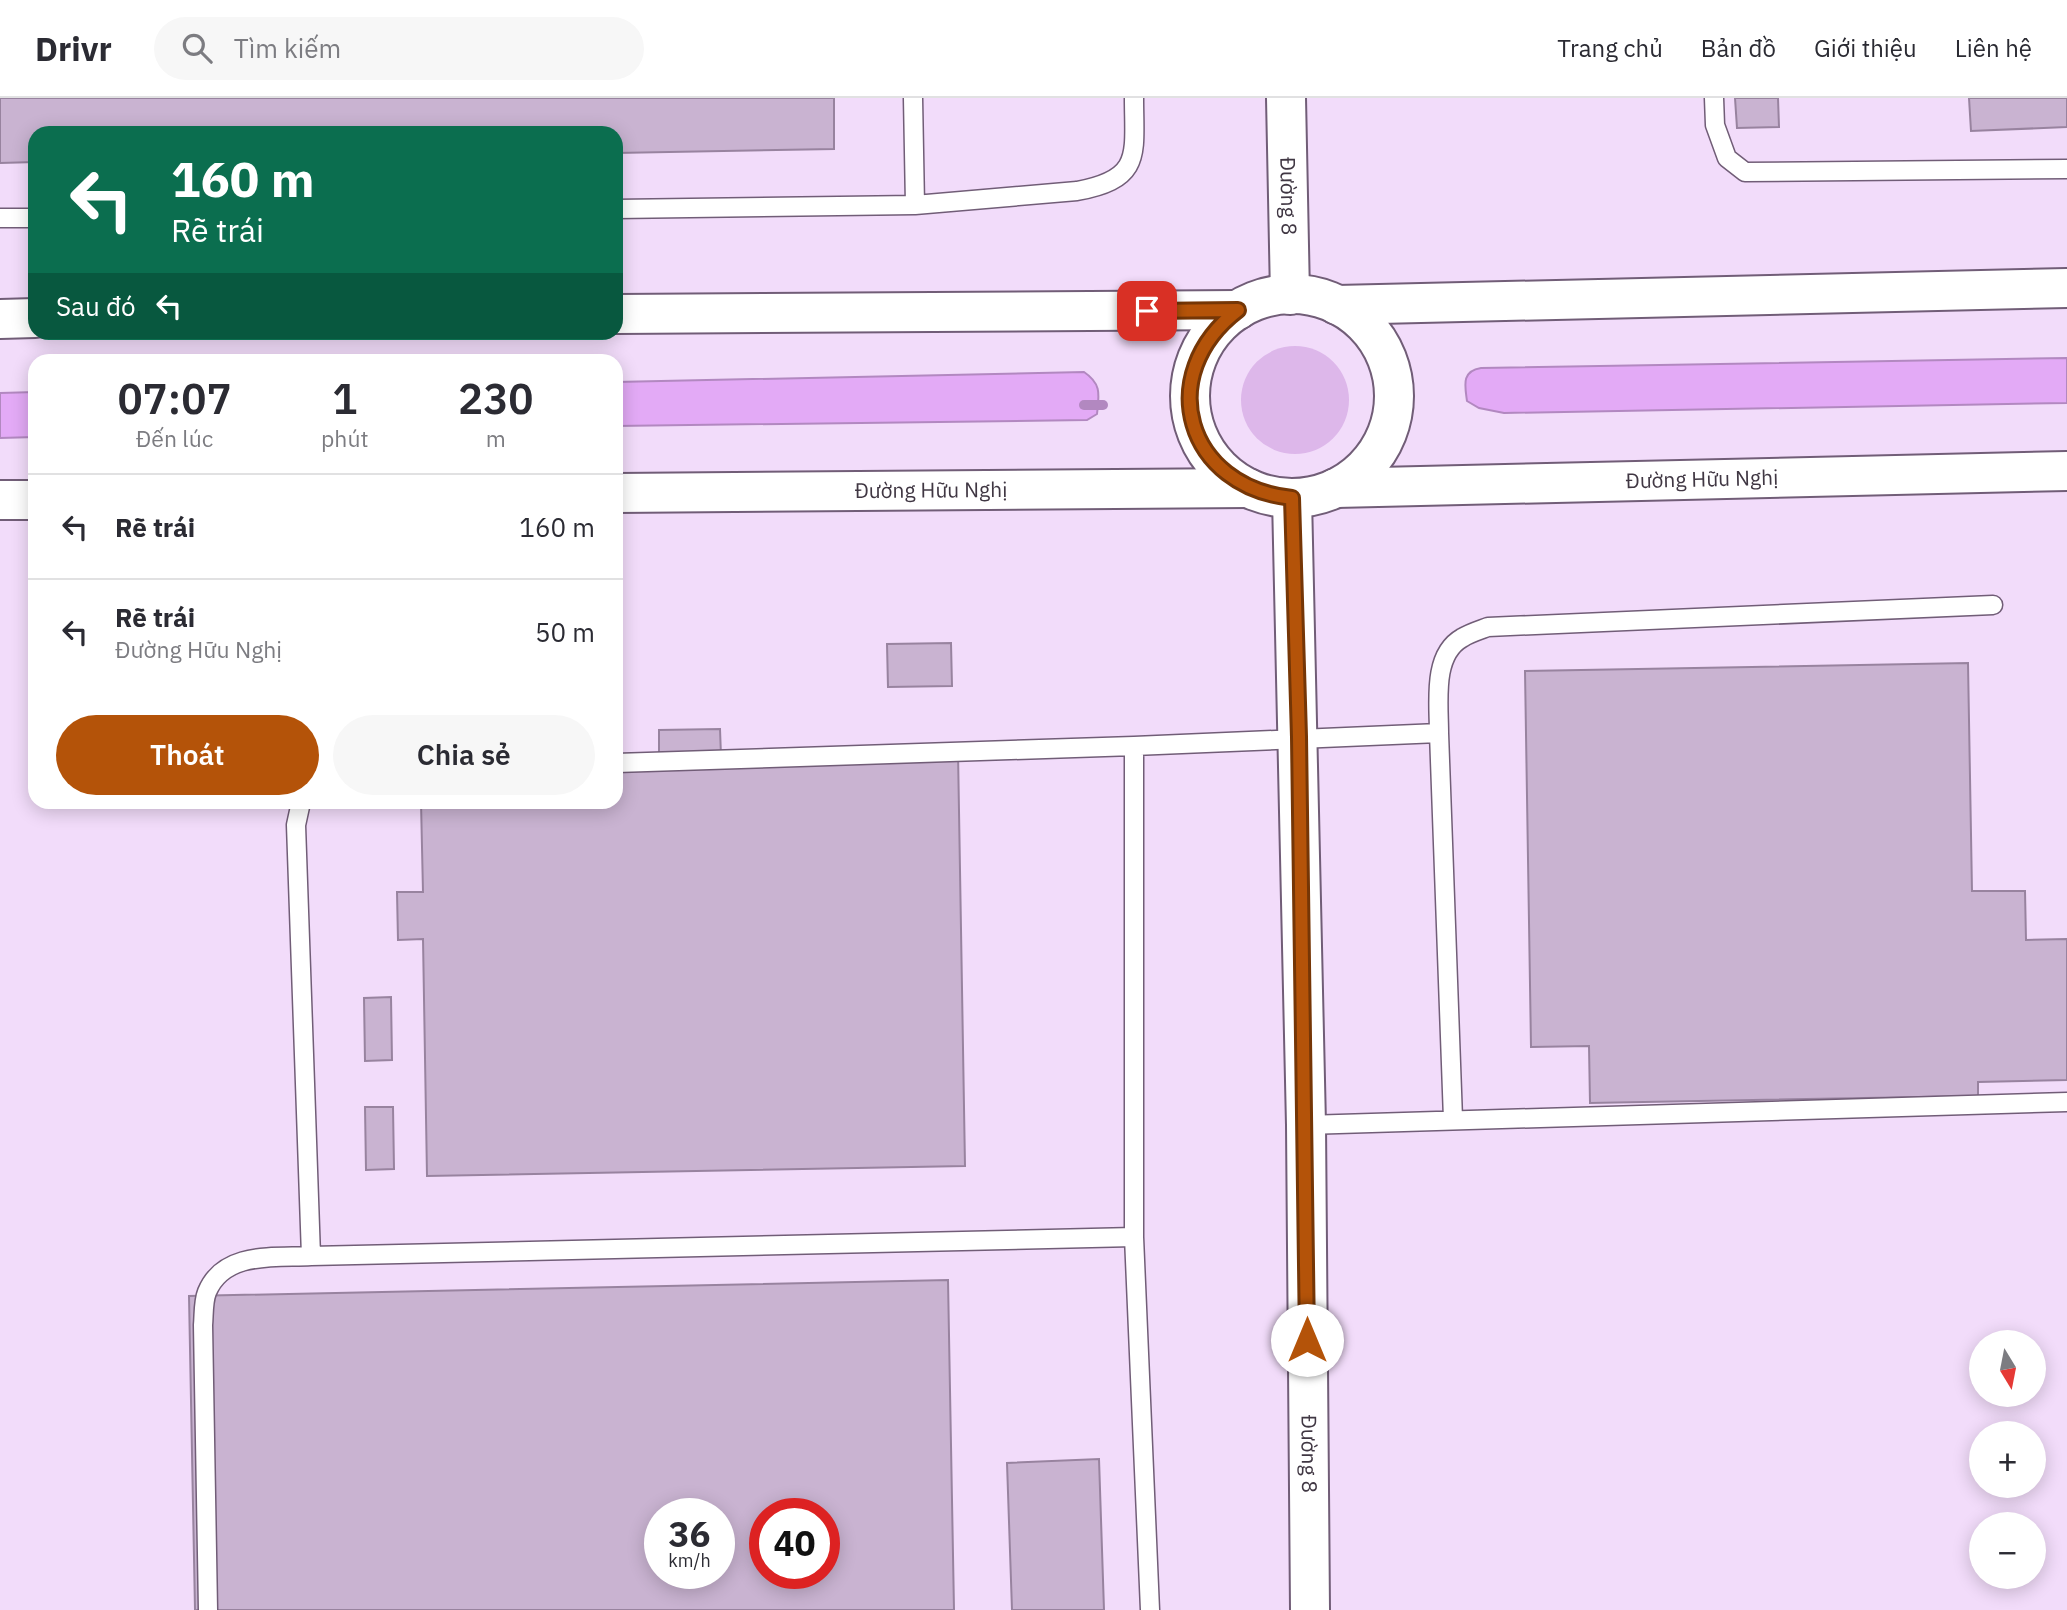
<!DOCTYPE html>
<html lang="vi">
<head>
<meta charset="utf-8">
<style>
	body { margin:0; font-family:"IBM Plex Sans",sans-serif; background:#f7f7f7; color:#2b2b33; height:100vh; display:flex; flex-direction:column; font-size:26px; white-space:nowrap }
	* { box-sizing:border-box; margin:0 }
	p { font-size:23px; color:#7c7c81 }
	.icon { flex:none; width:38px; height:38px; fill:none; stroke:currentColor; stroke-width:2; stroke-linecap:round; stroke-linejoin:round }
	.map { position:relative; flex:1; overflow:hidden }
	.sheet { position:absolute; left:28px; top:256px; width:595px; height:455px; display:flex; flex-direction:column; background:#fff; border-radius:21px; box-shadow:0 4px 18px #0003 }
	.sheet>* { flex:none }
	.top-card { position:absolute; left:28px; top:28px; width:595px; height:214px; border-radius:21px; box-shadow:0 4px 18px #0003; background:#0b6e4f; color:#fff; overflow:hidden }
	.needle { width:46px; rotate:170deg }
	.buttons { position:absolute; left:1969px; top:1232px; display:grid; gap:14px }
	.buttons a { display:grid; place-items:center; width:77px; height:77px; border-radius:50%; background:#fff; box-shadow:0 4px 18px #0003; font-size:35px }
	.speed { position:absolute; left:644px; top:1400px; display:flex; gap:14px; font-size:35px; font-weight:700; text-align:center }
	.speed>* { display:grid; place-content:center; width:91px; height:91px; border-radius:50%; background:#fff; box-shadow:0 4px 18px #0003; line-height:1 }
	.speed small { font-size:18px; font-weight:400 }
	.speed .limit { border:10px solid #d22; background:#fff; color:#111 }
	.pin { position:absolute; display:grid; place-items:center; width:60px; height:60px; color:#fff; margin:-30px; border-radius:14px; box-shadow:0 4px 10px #0006 }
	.me { position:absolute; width:77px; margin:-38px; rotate:0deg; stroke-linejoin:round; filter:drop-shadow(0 0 5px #0008) }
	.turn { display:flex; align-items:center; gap:24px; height:147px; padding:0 28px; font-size:32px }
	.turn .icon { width:91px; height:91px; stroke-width:2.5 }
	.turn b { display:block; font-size:49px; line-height:60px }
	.then { display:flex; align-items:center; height:66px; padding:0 28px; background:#0003; gap:14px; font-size:26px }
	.eta { display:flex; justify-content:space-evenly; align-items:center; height:119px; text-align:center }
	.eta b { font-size:42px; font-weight:600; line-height:49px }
	.button { display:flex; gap:14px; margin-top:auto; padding:14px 28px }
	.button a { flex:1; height:80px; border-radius:42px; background:#b45309; color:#fff; font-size:28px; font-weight:600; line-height:80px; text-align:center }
	.button a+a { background:#f7f7f7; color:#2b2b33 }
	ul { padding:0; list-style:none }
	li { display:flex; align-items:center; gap:21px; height:105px; padding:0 28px; border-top:2px solid #e1e1e2 }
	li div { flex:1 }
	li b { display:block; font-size:26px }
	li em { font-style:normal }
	header { display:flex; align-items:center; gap:42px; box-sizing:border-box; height:98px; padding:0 35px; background:#fff; border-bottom:2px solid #e1e1e2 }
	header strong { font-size:33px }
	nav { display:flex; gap:38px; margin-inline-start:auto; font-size:24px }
	.search { width:490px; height:63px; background:#f7f7f7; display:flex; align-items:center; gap:18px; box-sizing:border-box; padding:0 24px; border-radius:38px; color:#7c7c81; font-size:26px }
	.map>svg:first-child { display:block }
	.green { fill:#ddb7ea }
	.water { fill:#e3aaf6; stroke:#b288c0; stroke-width:2 }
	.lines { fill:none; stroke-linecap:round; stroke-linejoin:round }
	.stream { stroke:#b288c0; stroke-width:10 }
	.building { fill:#c9b3d1; stroke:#98839f; stroke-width:2; fill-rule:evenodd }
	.service-casing { stroke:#715d77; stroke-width:21 }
	.tertiary-casing { stroke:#715d77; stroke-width:42 }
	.secondary-casing { stroke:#715d77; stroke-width:42 }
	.service { stroke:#fff; stroke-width:18 }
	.tertiary { stroke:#fff; stroke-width:38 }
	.secondary { stroke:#fff; stroke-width:38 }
	.route-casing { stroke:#753606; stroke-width:18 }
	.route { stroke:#b45309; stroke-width:12 }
	.labels { text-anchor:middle; stroke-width:7; stroke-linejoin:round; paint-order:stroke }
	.street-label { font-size:21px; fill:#403743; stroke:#faedff }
</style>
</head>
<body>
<header>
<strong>Drivr</strong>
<div class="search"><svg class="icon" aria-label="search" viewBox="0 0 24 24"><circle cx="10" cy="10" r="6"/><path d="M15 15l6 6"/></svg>Tìm kiếm</div>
<nav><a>Trang chủ</a><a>Bản đồ</a><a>Giới thiệu</a><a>Liên hệ</a></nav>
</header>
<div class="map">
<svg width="2067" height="1512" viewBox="0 0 2067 1512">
	<rect width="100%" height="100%" fill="#f2dcfa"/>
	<!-- green -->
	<path class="green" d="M1241 302a54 54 0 1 1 108 0a54 54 0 1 1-108 0Z"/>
	<!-- water -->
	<path class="water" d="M2067,260v45l-563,10 -25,-5 -12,-7c-2,-15 -6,-30 14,-33z
		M1084,274c18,12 15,23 13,42l-10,6 -471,6v-44z
		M35,294v45l-35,1v-45z"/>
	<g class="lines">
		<!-- stream -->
		<path class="stream" d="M1084,307h19"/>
	</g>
	<!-- building -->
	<path class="building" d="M0,0h834v51l-218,4v-20h-581v29l-35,1z
		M1735,0h43l1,29 -42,1z
		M1969,0h98v29l-96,4z
		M951,545l1,43 -64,1 -1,-43z
		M1968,565l4,228h53l1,49 41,-1v141l-89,2v14l-388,7 -1,-57 -58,1 -6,-376z
		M720,631l1,27 237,-4 7,414 -538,10 -4,-237 -25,1 -1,-48h26l-2,-90h195v-44l43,-1v-27z
		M391,899l1,63 -27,1 -1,-63z
		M365,1009h28l1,62 -28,1z
		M948,1182l6,330h-759l-6,-314zM660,1416h59v59h-59zM765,1416h59v59h-59z
		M1099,1361l5,151h-92l-5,-147z"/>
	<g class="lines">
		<defs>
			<path id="service" d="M913,0l2,107
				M1714,0l1,27 12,33 18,14 322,-3
				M616,111l299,-4 162,-14c66,-12 57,-37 57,-93
				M0,120h35
				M1439,635l14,386
				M616,665l518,-17 305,-13c0,-30 -7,-78 23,-95 8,-5 18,-8 26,-11l505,-22
				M301,704l-5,23 15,431 823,-19v-491
				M1306,1027l761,-23
				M1134,1139l16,373
				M208,1512l-5,-285c1,-10 0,-23 4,-33 17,-41 67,-34 104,-36"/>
			<g id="tertiary">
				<path id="s1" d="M1286,0l4,197"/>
				<path id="s2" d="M1292,400l14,627 4,485"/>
			</g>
			<g id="secondary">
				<circle cx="1292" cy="298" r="102"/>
				<path d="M1337,207l730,-17"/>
				<path d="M616,216l622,-4"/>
				<path d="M0,221l35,-1"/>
				<path id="s3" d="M1336,390l731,-17"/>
				<path id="s4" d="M616,395l632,-5"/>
				<path d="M0,402h35"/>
			</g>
		</defs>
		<!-- service casing -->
		<use href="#service" class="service-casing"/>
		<!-- tertiary casing -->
		<use href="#tertiary" class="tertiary-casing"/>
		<!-- secondary casing -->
		<use href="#secondary" class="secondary-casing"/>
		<!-- service -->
		<use href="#service" class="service"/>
		<!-- tertiary -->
		<use href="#tertiary" class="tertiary"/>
		<!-- secondary -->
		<use href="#secondary" class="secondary"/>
	</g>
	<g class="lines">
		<defs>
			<path id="route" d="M1147,213l91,-1c-85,65 -52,177 54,188l7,239 8,603"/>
		</defs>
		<!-- route casing -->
		<use href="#route" class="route-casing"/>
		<!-- route -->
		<use href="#route" class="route"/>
	</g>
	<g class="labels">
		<!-- street labels -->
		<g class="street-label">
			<text dy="7" stroke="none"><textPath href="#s1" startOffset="98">Đường 8</textPath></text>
			<text dy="7" stroke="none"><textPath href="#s3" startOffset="366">Đường Hữu Nghị</textPath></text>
			<text dy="7" stroke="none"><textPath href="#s4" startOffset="315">Đường Hữu Nghị</textPath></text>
			<text dy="7" stroke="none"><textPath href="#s2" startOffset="956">Đường 8</textPath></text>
		</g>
	</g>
</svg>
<div class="buttons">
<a><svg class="needle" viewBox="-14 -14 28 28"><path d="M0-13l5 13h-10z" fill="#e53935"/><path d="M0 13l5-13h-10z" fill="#7c7c81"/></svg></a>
<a>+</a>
<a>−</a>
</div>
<div class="speed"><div>36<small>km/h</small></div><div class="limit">40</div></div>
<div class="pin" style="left:1147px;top:213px;background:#d93025"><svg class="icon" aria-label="arrive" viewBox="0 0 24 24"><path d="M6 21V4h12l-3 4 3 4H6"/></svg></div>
<svg class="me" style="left:1307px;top:1242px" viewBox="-20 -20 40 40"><circle r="19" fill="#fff"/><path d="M0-13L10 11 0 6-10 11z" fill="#b45309"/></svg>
<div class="top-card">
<div class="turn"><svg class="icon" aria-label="left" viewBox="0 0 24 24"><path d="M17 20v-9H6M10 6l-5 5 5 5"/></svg><div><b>160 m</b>Rẽ trái</div></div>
<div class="then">Sau đó<svg class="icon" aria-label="left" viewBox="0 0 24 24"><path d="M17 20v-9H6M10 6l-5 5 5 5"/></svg></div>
</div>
<section class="sheet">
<div class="eta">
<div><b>07:07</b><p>Đến lúc</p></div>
<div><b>1</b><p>phút</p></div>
<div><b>230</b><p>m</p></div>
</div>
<ul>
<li><svg class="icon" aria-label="left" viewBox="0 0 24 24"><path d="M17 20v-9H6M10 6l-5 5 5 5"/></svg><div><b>Rẽ trái</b></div><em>160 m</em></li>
<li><svg class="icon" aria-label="left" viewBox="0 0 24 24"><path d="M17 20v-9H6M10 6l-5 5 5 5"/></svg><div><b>Rẽ trái</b><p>Đường Hữu Nghị</p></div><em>50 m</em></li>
</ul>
<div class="button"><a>Thoát</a><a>Chia sẻ</a></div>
</section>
</div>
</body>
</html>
